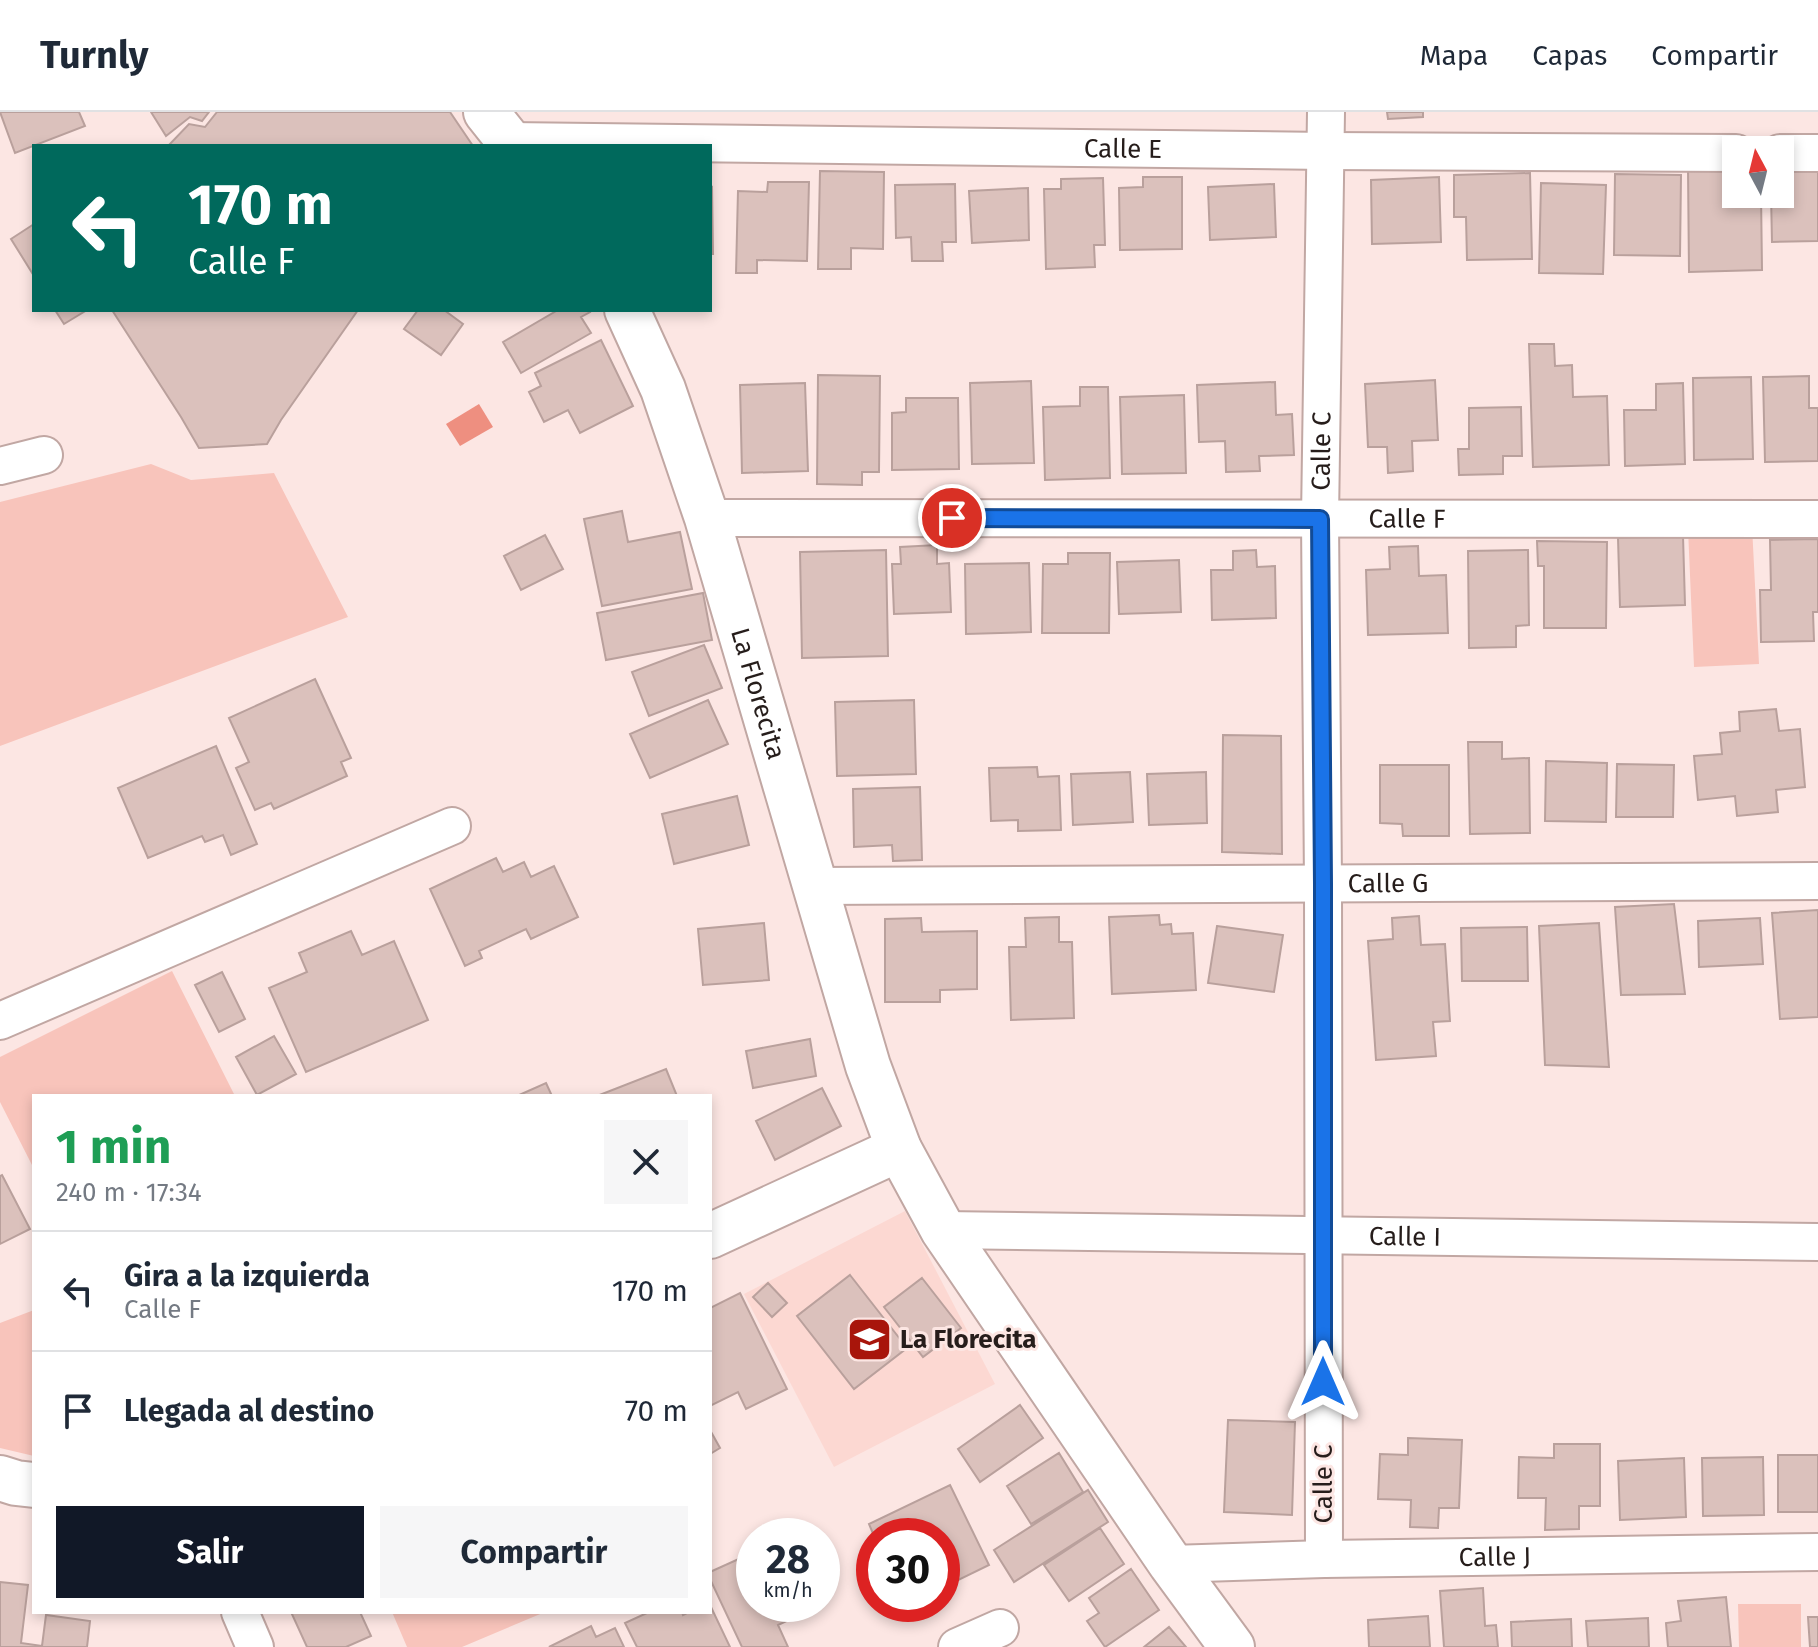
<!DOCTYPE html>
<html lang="es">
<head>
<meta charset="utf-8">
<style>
	body { margin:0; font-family:"Fira Sans",sans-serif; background:#f6f6f7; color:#1f2937; height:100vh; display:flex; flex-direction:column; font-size:30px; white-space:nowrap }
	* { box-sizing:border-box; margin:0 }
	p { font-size:26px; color:#747a83 }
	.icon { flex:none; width:44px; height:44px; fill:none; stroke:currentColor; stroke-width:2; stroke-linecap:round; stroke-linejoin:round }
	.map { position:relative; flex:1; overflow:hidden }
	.details { position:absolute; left:32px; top:982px; width:680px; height:520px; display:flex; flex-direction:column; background:#fff; border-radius:0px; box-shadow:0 4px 12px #0003 }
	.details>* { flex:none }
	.guide { position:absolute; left:32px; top:32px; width:680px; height:168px; border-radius:0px; box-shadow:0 4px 12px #0003; background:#00695c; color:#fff; overflow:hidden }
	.needle { width:52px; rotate:353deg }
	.tools { position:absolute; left:1722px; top:24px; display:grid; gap:16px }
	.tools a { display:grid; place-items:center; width:72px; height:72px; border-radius:0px; background:#fff; box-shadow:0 4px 12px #0003; font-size:40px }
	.speed { position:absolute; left:736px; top:1406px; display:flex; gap:16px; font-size:40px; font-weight:700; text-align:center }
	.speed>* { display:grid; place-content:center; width:104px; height:104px; border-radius:50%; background:#fff; box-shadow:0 4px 12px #0003; line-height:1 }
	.speed small { font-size:20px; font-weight:400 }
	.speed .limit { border:12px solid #d22; background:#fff; color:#111 }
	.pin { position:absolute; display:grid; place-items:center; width:68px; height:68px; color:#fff; margin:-34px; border:4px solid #fff; border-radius:50%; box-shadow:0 2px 8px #0007 }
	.me { position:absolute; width:88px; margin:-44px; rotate:0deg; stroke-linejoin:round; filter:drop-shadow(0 0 6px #0008) }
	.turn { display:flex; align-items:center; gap:28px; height:168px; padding:0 24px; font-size:36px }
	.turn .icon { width:104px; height:104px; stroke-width:2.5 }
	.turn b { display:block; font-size:56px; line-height:68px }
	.round { display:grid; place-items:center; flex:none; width:84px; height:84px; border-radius:0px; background:#f6f6f7 }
	.head { display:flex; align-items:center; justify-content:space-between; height:136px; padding:0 24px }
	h1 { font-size:48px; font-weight:700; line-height:60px; color:#1e9e55 }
	.primary-button { display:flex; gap:16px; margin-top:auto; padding:16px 24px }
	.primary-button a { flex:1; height:92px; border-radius:0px; background:#111827; color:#fff; font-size:32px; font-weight:700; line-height:92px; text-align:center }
	.primary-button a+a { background:#f6f6f7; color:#1f2937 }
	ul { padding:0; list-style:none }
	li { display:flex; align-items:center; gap:24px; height:120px; padding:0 24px; border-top:2px solid #e0e1e3 }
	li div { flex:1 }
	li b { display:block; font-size:30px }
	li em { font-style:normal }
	header { display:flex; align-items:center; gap:48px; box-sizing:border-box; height:112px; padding:0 40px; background:#fff; border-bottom:2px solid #e0e1e3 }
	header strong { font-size:38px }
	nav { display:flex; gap:44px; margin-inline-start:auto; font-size:28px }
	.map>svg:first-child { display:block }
	.built { fill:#fcd8d2 }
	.green { fill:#f8c4bb }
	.water { fill:#ee8f80 }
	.building { fill:#dbc1bc; stroke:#b9a09c; stroke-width:2 }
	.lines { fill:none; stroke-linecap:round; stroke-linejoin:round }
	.street-casing { stroke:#c1a7a3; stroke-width:40 }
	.secondary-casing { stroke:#c1a7a3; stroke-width:48 }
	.street { stroke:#fff; stroke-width:36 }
	.secondary { stroke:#fff; stroke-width:44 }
	.route-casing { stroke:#114b97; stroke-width:20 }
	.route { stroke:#1a73e8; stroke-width:14 }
	.labels { text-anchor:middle; stroke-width:6; stroke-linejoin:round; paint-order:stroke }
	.street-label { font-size:26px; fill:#261d1b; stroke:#fce6e3 }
	.poi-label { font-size:26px; font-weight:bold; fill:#261d1b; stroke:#fce6e3; text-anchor:start }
</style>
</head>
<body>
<header>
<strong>Turnly</strong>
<nav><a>Mapa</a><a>Capas</a><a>Compartir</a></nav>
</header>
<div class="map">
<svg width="1818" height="1535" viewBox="0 0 1818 1535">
	<rect width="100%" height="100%" fill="#fce6e3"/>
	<!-- built -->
	<path class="built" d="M905,1099l90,173 -161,83 -90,-173z"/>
	<!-- green -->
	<path class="green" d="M151,352l40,16 83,-7 74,144 -348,129v-244z
		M1752,414l7,138 -65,3 -6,-138z
		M172,859l63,125h-201v73l-34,-67v-45z
		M34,1198v146l-34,-8v-125z
		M1738,1492h63v43h-62z
		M392,1500h153l-83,35h-55z"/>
	<!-- water -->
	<path class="water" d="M479,292l14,23 -33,19 -14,-22z"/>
	<!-- building -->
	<path class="building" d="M0,0h79l6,14 -70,27z
		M151,0h58l-7,9 -12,-4 -24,19z
		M217,0h233l23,34h-305l21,-22 16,3z
		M1387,0h36v5l-35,2z
		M1818,54v75l-46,1 -1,-48h9v-27z
		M1688,57h41l1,20h6v5h25l1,76 -73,2z
		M820,59l64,1 -1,77 -32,-1v21h-33z
		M1530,61l2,86 -65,1 -1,-43h-12v-42z
		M1615,62l66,1 -1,81 -66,-1z
		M1143,65h39v72l-62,1 -1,-62 24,-1z
		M1439,65l2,65 -69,2 -1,-64z
		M1103,66l2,67h-11l1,22 -49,2 -2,-80h17v-10z
		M768,70h41l-2,79 -50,-1v13h-21l2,-82 29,1z
		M1541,71l65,2 -3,89 -64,-1z
		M955,72l1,58h-14l1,19h-31l-1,-24 -15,1 -1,-53z
		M1274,72l2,53 -66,3 -2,-53z
		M712,75l1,67h-3v-66z
		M1028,76l1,52 -57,3 -3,-52z
		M34,112v52l-23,-37z
		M55,198h32l-23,14z
		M112,198h246l-77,110 -14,24 -68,4 -18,-31z
		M418,198h26l19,14 -22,31 -37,-26z
		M558,198h31l1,2 -9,5 10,16 -70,40 -18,-31z
		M601,228l32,66 -53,27 -12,-23 -24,12 -15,-30 12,-6 -6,-13z
		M1529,232h25l1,22 17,-1 1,32 34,-1 2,69 -76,2z
		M818,263l62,1 -1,96h-17v13l-45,-1z
		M1809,264v32h9v53l-53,1 -2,-85z
		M1751,265l2,82 -59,1 -1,-82z
		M1435,268l3,60 -26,1 1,30 -25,2 -1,-26h-19l-3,-63z
		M1031,269l3,82 -62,1 -2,-81z
		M1275,270l1,33 16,-1 2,41 -35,1 1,15 -34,1 -1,-31 -26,1 -2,-57z
		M805,271l3,88 -66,2 -2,-88z
		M1683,271l2,81 -60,2 -1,-56h32v-26z
		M1080,275h28l2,91 -65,2 -2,-73 37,-1z
		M1184,283l2,78 -64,1 -2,-77z
		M906,286h52l1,71 -67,1v-57l14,-1z
		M1521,295l1,49h-19v18l-44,1 -1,-26h11v-41z
		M622,399l6,31 52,-10 12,57 -90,17 -18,-87z
		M545,423l18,34 -42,21 -17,-34z
		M1683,424l2,69 -65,2 -2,-69z
		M1818,427v73h-5l1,29 -53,1 -1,-52h11l-1,-50z
		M1537,429l70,1 -1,86h-62v-62h-6z
		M937,433v19l12,-1 2,49 -57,2 -2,-50h9l-1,-17z
		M1418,434l1,30 27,-1 2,58 -80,2 -2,-65 24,-1 -1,-22z
		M886,438l2,106 -86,2 -2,-106z
		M1256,438l1,17 18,-1 1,52 -64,2 -1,-50h22v-19z
		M1528,438l1,75 -13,1v21l-47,1 -1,-97z
		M1068,441h42l-1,80h-67l1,-69h25z
		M1179,448l2,52 -62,2 -2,-52z
		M1029,451l2,69 -65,2 -1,-70z
		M703,481l9,47 -106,20 -9,-47z
		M704,533l18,43 -73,28 -17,-44z
		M315,567l36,79 -10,4 6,14 -73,33 -3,-6 -16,7 -19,-42 13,-6 -20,-44z
		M708,588l20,44 -78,34 -20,-44z
		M914,588l2,74 -79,2 -2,-74z
		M1776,597l3,22 21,-2 5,58 -29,3 2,22 -41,4 -2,-20 -37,4 -4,-44 28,-2 -2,-21 20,-2 -1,-19z
		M1223,623l58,1 1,118 -60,-2z
		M1468,630h34v17l27,-1 1,75 -60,1z
		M216,634l41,98 -26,11 -8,-20 -18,7 -3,-6 -54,22 -30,-70z
		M1546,649l61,2 -1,59 -61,-1z
		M1617,652l57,1 -1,52h-57z
		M1380,653h69v71h-46l-1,-12 -22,-1z
		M1037,655l1,10 21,-1 2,54 -43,1v-11l-27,1 -2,-53z
		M1130,660l3,50 -60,3 -2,-51z
		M1206,660l1,51 -58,2 -2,-51z
		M920,675l2,73 -29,1 -1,-16 -38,2 -1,-58z
		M737,684l12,49 -75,19 -12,-50z
		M496,746l7,14 21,-10 7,15 23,-11 24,51 -47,22 -5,-10 -47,22 3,7 -17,8 -35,-77z
		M1674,792l11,90 -64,1 -6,-88z
		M1818,798v107l-38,2 -8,-106z
		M1159,803l1,10 11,-1 1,10 21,-1 3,57 -84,4 -3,-77z
		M1419,804l2,29 24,-1 5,77 -17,1 3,34 -60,4 -8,-119 25,-2 -1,-21z
		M1059,805v25h13l2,76 -63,2 -2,-73h17l-1,-29z
		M921,806l1,14 55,-1v58l-37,1v12h-55v-83z
		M1760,806l3,46 -64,3 -1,-46z
		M764,811l5,57 -66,5 -5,-56z
		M1599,811l10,144 -64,-2 -6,-139z
		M1217,814l66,9 -9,57 -66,-9z
		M1527,815l1,54h-66l-1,-53z
		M351,819l11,24 32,-14 34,79 -122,52 -37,-84 38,-16 -8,-19z
		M222,860l23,47 -26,13 -24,-47z
		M274,924l22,38 -39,21 -21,-38z
		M810,927l6,37 -63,12 -7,-37z
		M666,957l11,27h-80z
		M546,971l6,13h-35z
		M822,976l19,38 -66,34 -19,-39z
		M2,1063l28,54 -30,15v-68z
		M850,1163l57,73 -53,41 -57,-73z
		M922,1166l39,50 -38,29 -39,-50z
		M768,1171l19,20 -15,14 -19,-20z
		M740,1181l47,96 -41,20 -8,-17 -28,14v-98z
		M1020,1293l23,33 -63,44 -22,-33z
		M1228,1308l67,2 -3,93 -68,-3z
		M710,1318l10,18 -10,6z
		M1408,1326l54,2 -3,68h-20l-1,20 -28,-1 1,-27 -33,-1 2,-45 28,1z
		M1554,1332h46v62h-21v23l-34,1 1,-32h-28l1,-41 35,1z
		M1059,1341l24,39 -52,32 -24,-38z
		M1778,1343h40v57h-40z
		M1763,1345l1,58 -61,1 -1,-58z
		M1684,1346l2,59 -66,3 -2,-59z
		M950,1373l39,80 -47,23v-52h-68l-5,-12z
		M1088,1378l20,32 -94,60 -20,-32z
		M1100,1416l24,36 -55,37 -25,-36z
		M754,1440v52h63l1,2 -40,19 10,22h-46l-32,-68v-7z
		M1131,1457l28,41 -54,37 -18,-26 12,-8 -10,-15z
		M0,1470l28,3 -7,58 21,3 4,-31 44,6 -3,26h-87z
		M1483,1476l2,38 11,-1 2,22h-54l-4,-56z
		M1726,1485l5,50h-63l-2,-24 15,-2 -3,-20z
		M710,1493l20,42h-93l-12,-24 24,-11h33l1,3 6,-3h21z
		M291,1500h69l11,24 -25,11h-39z
		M1428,1504l2,31h-61l-1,-27z
		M1808,1505h10v30h-8z
		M1648,1506l1,29h-61l-2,-26z
		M1571,1507l1,28h-60l-1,-25z
		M591,1514l5,11 19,-9 9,19h-75z
		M1169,1515l17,20h-42z"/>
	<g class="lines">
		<defs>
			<g id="street">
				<path id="s1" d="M509,29l817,10 410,2"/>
				<path d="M1780,41h38"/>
				<path d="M0,354l44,-11"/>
				<path id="s2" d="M707,406l1111,1"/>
				<path id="s3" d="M814,774l1004,-5"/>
				<path d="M0,909l452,-195"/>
				<path id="s4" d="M943,1118l875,12"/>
				<path id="s5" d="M1324,1447l-1,-675 -3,-365 6,-407"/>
				<path id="s6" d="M1171,1452l153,-5 494,-7"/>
				<path d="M240,1500l15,35"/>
				<path d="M957,1535l43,-19"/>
			</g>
			<g id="secondary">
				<path d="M486,0l27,34"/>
				<path id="s7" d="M627,198l36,79 44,129 161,548 31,83 44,81 228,334 61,83"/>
				<path d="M710,1124l189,-87"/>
				<path d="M0,1366l16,5 18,2"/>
			</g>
		</defs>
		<!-- street casing -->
		<use href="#street" class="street-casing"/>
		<!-- secondary casing -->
		<use href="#secondary" class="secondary-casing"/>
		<!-- street -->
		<use href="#street" class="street"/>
		<!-- secondary -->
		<use href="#secondary" class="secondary"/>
	</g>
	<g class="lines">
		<defs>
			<path id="route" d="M952,406l368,1 3,365v498"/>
		</defs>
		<!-- route casing -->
		<use href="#route" class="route-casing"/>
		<!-- route -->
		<use href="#route" class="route"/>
	</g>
	<!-- icons -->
	<defs>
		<symbol id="school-square" viewBox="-11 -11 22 22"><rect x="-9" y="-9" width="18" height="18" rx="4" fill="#a8150b" stroke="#fce6e3"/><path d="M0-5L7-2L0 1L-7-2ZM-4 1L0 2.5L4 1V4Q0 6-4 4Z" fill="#fff"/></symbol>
	</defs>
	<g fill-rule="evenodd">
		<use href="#school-square" x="844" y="1202" width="51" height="51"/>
	</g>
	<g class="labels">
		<!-- street labels -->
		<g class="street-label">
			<text dy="9" stroke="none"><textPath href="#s1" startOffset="614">Calle E</textPath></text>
			<text dy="9" stroke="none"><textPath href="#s5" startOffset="1108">Calle C</textPath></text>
			<text dy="9" stroke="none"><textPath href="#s2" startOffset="700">Calle F</textPath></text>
			<text dy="9" stroke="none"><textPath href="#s7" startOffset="406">La Florecita</textPath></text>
			<text dy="9" stroke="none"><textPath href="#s3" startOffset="574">Calle G</textPath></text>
			<text dy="9" stroke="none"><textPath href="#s4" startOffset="462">Calle I</textPath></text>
			<text transform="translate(1323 1372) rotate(-90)" y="9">Calle C</text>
			<text dy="9" stroke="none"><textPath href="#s6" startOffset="324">Calle J</textPath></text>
		</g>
		<!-- poi labels -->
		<g class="poi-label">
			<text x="900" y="1236">La Florecita</text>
		</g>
	</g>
</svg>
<div class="tools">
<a><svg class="needle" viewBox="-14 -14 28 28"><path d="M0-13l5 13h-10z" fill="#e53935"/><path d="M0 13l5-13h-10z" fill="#747a83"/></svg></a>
</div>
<div class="speed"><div>28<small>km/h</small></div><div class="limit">30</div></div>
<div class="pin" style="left:952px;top:406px;background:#d93025"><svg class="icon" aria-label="arrive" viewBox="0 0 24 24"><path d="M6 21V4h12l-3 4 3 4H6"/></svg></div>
<svg class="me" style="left:1323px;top:1270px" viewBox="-20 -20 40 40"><path d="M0-17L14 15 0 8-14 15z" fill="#1a73e8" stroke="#fff" stroke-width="4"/></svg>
<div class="guide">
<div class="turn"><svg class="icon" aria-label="left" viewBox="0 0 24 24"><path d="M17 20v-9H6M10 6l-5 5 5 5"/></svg><div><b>170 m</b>Calle F</div></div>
</div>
<section class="details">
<div class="head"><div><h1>1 min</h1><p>240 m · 17:34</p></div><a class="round"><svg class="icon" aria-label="close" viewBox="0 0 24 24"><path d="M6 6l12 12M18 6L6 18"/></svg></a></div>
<ul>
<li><svg class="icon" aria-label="left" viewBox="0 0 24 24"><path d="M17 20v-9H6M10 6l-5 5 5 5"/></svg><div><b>Gira a la izquierda</b><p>Calle F</p></div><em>170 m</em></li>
<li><svg class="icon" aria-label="arrive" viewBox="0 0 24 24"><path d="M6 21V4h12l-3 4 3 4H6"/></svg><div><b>Llegada al destino</b></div><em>70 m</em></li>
</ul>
<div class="primary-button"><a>Salir</a><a>Compartir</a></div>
</section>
</div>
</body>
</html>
